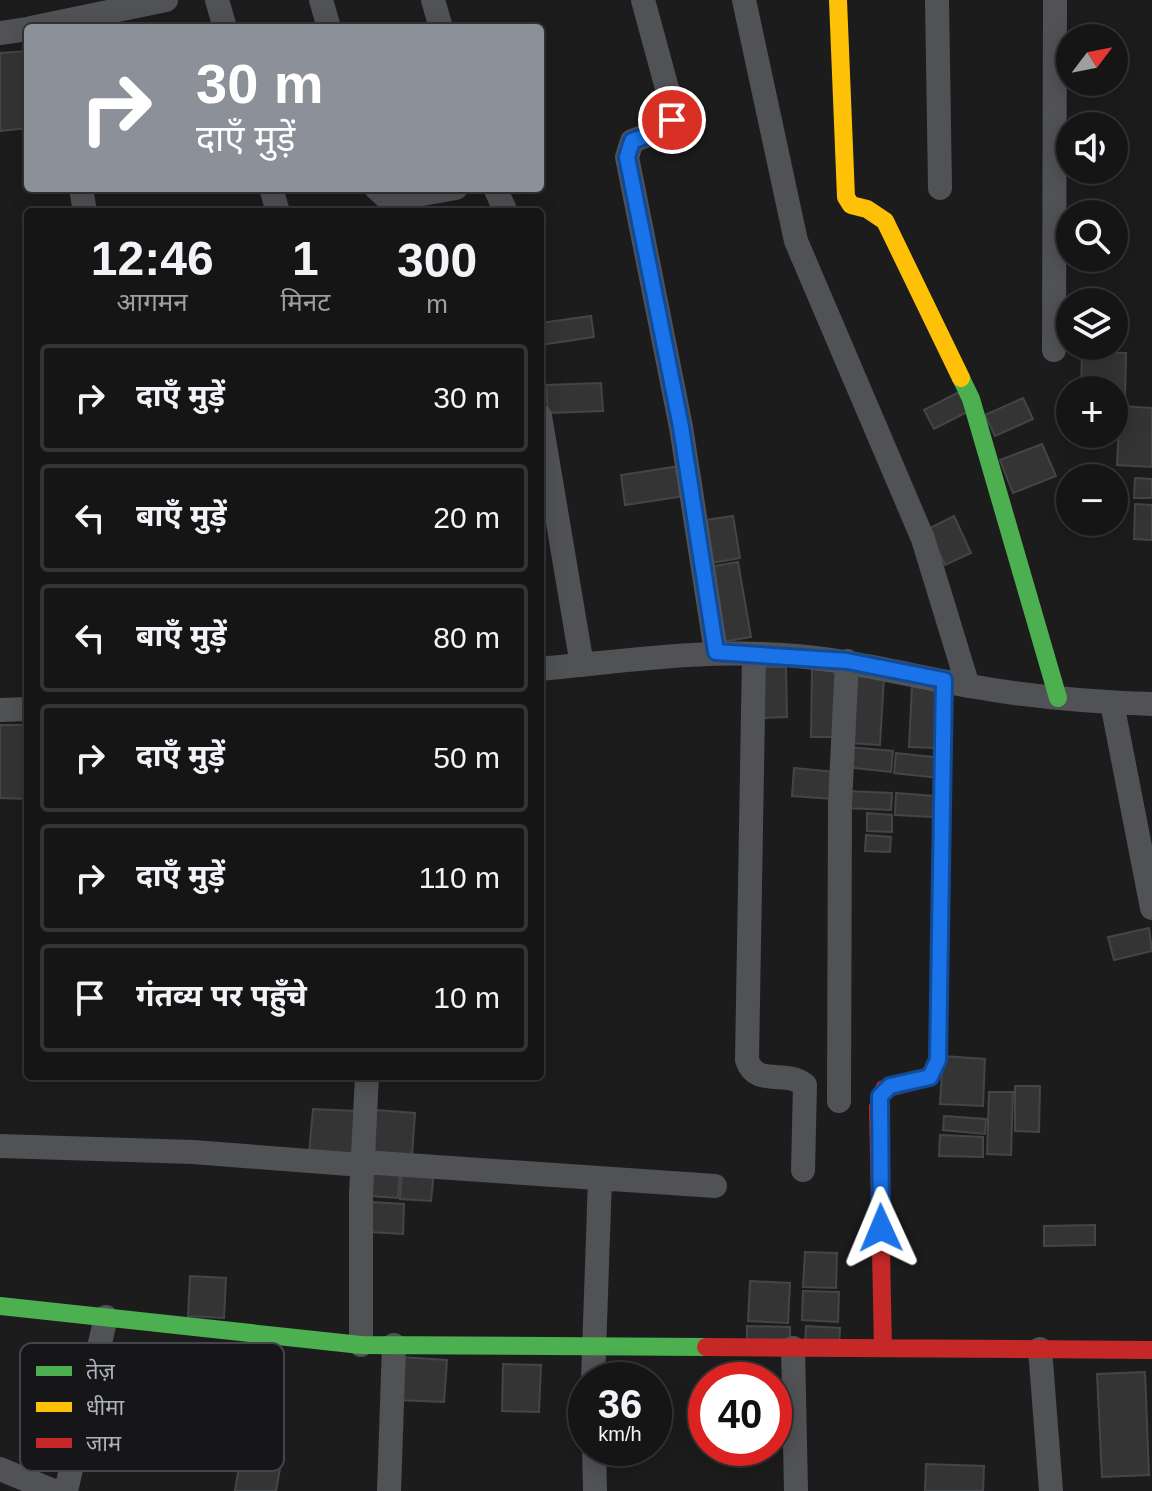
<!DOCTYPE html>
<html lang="hi">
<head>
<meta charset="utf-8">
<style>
	body { margin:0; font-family:Helvetica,"Noto Sans Devanagari",sans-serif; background:#1e1e1e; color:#f1f3f6; height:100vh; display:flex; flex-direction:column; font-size:30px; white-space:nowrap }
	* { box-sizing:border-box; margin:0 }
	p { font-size:26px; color:#9d9fa0 }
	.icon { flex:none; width:44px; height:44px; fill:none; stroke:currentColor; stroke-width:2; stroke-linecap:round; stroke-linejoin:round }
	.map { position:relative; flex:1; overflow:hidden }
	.side { position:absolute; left:24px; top:208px; width:520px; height:872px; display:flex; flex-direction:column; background:#151515; border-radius:8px; box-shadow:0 4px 20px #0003,0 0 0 2px #343434 }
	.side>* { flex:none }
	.guide { position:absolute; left:24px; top:24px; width:520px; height:168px; border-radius:8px; box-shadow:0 4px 20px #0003,0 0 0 2px #343434; background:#8c9099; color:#fff; overflow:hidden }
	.needle { width:52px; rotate:58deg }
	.fabs { position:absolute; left:1056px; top:24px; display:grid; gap:16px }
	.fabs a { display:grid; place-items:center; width:72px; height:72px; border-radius:50%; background:#151515; box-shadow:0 4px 20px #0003,0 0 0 2px #343434; font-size:40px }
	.speed { position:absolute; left:568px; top:1362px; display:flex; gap:16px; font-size:40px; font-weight:700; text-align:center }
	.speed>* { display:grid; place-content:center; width:104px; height:104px; border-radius:50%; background:#151515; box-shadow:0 4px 20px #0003,0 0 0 2px #343434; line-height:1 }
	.speed small { font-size:20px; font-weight:400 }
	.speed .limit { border:12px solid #d22; background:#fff; color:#111 }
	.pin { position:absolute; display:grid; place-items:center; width:68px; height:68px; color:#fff; margin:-34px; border:4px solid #fff; border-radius:50%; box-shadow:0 2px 8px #0007 }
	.me { position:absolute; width:88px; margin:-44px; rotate:359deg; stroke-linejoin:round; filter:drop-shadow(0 0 6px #0008) }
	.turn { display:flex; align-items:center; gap:28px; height:168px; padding:0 40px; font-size:36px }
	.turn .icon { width:104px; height:104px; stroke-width:2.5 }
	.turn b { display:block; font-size:56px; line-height:68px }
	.eta { display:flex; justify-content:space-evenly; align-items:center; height:136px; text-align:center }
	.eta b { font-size:48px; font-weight:700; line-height:56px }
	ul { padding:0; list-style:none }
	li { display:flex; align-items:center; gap:24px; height:108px; margin:0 16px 12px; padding:0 24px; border:4px solid #343434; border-radius:8px }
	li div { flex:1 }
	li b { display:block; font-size:30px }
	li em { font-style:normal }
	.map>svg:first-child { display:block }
	.building { fill:#343434; stroke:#444548; stroke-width:2 }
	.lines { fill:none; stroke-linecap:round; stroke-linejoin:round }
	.street { stroke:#505255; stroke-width:24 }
	.fast { stroke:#4caf50; stroke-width:18 }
	.slow { stroke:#ffc107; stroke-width:18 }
	.jam { stroke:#c62828; stroke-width:18 }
	.route-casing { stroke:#114b97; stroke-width:20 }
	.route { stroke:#1a73e8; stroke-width:14 }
	.key { fill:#161618; stroke:#43454a; stroke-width:2 }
	.key-label { font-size:22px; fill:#adb2bd }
</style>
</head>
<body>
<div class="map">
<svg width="1152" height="1491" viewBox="0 0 1152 1491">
	<rect width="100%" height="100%" fill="#1c1c1c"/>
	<!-- building -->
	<path class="building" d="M28,51v77l-28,3v-78z
		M591,316l3,21 -54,8v-22z
		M1082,352l44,1 -1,45h-11v-8h-33z
		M601,383l2,28 -55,2 -2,-28z
		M959,392l10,19 -35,18 -10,-19z
		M1023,398l10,21 -38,17 -10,-21z
		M1120,406l32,2v59l-35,-2z
		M1042,444l14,32 -43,17 -13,-33z
		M680,466l5,30 -60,9 -4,-30z
		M1135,478l17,1v19h-18z
		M1135,504l17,1v35l-18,-1z
		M733,516l7,42 -28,5 -7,-43z
		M954,516l17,37 -26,12 -17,-36z
		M738,562l13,75 -29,5 -13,-75z
		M762,667h24l1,50 -23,1z
		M812,669l26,1v67h-27z
		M852,675l32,2 -4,68 -31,-2z
		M912,685l27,1 -2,62 -28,-1z
		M0,725h28v74l-28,-1z
		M848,747l45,4 -2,21 -45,-5z
		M896,753l46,5 -3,20 -45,-5z
		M794,768l41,4 -2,27 -41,-3z
		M845,791l47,2 -1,17 -47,-2z
		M896,793l38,3 -1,21 -38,-2z
		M867,813l25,2v17l-25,-1z
		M866,835l25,2 -1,15 -25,-1z
		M1149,928l3,23 -38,9 -6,-23z
		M943,1056l42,3 -2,47 -43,-2z
		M1015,1086h25l-1,46 -24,-1z
		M989,1092h24l-2,63 -24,-1z
		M313,1109l43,2 -3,45 -44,-3z
		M376,1110l39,3 -3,43 -38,-2z
		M944,1116l42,3 -1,15 -42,-4z
		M940,1135l43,2v20l-44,-1z
		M372,1167l28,2 -2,29 -28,-2z
		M402,1170l32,2 -3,29 -31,-2z
		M371,1202l33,2 -1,30 -34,-2z
		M1095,1225v20l-51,1v-20z
		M805,1252l32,1 -1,35 -33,-1z
		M190,1276l36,2 -2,40 -36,-2z
		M750,1281l40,2 -2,40 -40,-2z
		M803,1291l36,1 -1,30 -36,-2z
		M747,1326l43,1v19l-43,-1z
		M806,1326l34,2 -1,19 -34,-2z
		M400,1357l47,3 -3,42 -47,-2z
		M503,1364l38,1 -2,47 -37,-1z
		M1145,1372l4,103 -47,2 -5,-103z
		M241,1455l40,8 -5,28h-41z
		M926,1464l58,2 -1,25h-58z"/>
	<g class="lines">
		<!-- street -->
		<path class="street" d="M217,0l8,28
			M321,0l8,28
			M433,0l8,28
			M643,0l31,114 -9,15 -33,12 -5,16 54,270 35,225
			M744,0l52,241 127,298 45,147
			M937,0l3,188
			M31,28l135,-28
			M0,33l28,-4
			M81,188l4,24
			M271,188l7,24
			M376,188l13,12 67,-12
			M495,188l11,24
			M1054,350l1,-350
			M540,416l42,249
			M754,654l-7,406c9,28 40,9 58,25l-2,85
			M540,669c85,-8 170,-21 256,-13 59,5 115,20 174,30 60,11 121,16 182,18
			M1112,703l40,205
			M0,710l28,-1
			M839,1101l1,-297 7,-143
			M0,1146l193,6 169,13
			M363,1162l352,24
			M361,1345v-151l6,-118
			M793,1348l3,143
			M1040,1349l11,142
			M593,1380l7,-201
			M594,1448l1,43
			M0,1469l54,22
			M66,1491l40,-174
			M389,1491l5,-146"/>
		<!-- fast -->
		<path class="fast" d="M961,378l10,21 87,299
			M941,871l3,-191
			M0,1306l361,39 345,2"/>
		<!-- slow -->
		<path class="slow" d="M838,0l8,197 5,8 16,4 18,12 76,157"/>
		<!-- jam -->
		<path class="jam" d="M706,1347l446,3
			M883,1348l-5,-241 6,-18 46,-12 8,-17 3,-189"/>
	</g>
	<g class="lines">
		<defs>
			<path id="route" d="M672,120l-7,9 -33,12 -5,16 54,270 35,225 131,9 97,19 -6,380 -8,17 -40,9 -10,10 1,132"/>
		</defs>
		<!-- route casing -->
		<use href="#route" class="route-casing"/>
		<!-- route -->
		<use href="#route" class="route"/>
	</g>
	<!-- legend -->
	<rect x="20" y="1343" width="264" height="128" rx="12" class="key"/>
	<rect x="36" y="1366" width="36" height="10" fill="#4caf50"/>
	<rect x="36" y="1402" width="36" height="10" fill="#ffc107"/>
	<rect x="36" y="1438" width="36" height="10" fill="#c62828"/>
	<g class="key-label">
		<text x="86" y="1379">तेज़</text>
		<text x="86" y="1415">धीमा</text>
		<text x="86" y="1451">जाम</text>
	</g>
</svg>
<div class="fabs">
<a><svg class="needle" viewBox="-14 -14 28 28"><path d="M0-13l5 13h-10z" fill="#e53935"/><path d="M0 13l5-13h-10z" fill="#9d9fa0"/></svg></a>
<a><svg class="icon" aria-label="sound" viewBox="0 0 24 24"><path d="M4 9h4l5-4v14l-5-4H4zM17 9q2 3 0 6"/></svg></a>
<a><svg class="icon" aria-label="search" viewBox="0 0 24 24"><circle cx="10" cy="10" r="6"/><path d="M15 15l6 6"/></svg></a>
<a><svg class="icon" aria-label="layers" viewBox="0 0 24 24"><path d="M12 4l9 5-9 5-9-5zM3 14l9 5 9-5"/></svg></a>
<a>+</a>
<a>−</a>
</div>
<div class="speed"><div>36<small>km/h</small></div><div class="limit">40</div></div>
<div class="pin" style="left:672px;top:120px;background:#d93025"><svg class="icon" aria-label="arrive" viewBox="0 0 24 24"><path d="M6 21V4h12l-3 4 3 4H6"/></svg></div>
<svg class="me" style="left:881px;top:1228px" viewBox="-20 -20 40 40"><path d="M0-17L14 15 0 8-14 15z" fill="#1a73e8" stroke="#fff" stroke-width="4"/></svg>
<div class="guide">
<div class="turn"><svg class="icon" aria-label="right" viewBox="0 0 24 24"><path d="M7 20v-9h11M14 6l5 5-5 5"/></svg><div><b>30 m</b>दाएँ मुड़ें</div></div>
</div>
<section class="side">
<div class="eta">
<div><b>12:46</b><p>आगमन</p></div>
<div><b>1</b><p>मिनट</p></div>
<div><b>300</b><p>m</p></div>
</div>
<ul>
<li><svg class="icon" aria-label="right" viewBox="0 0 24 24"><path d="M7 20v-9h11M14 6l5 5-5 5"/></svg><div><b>दाएँ मुड़ें</b></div><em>30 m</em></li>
<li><svg class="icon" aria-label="left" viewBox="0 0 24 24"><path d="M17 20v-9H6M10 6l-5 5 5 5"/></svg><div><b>बाएँ मुड़ें</b></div><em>20 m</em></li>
<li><svg class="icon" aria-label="left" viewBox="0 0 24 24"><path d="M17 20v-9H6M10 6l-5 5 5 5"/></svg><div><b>बाएँ मुड़ें</b></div><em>80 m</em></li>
<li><svg class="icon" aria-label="right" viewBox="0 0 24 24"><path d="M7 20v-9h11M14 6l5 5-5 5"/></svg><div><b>दाएँ मुड़ें</b></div><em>50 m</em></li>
<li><svg class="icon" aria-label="right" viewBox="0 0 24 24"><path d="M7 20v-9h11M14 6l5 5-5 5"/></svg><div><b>दाएँ मुड़ें</b></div><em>110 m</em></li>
<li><svg class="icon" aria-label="arrive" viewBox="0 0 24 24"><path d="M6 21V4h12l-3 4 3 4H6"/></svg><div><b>गंतव्य पर पहुँचे</b></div><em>10 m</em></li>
</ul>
</section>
</div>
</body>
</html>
